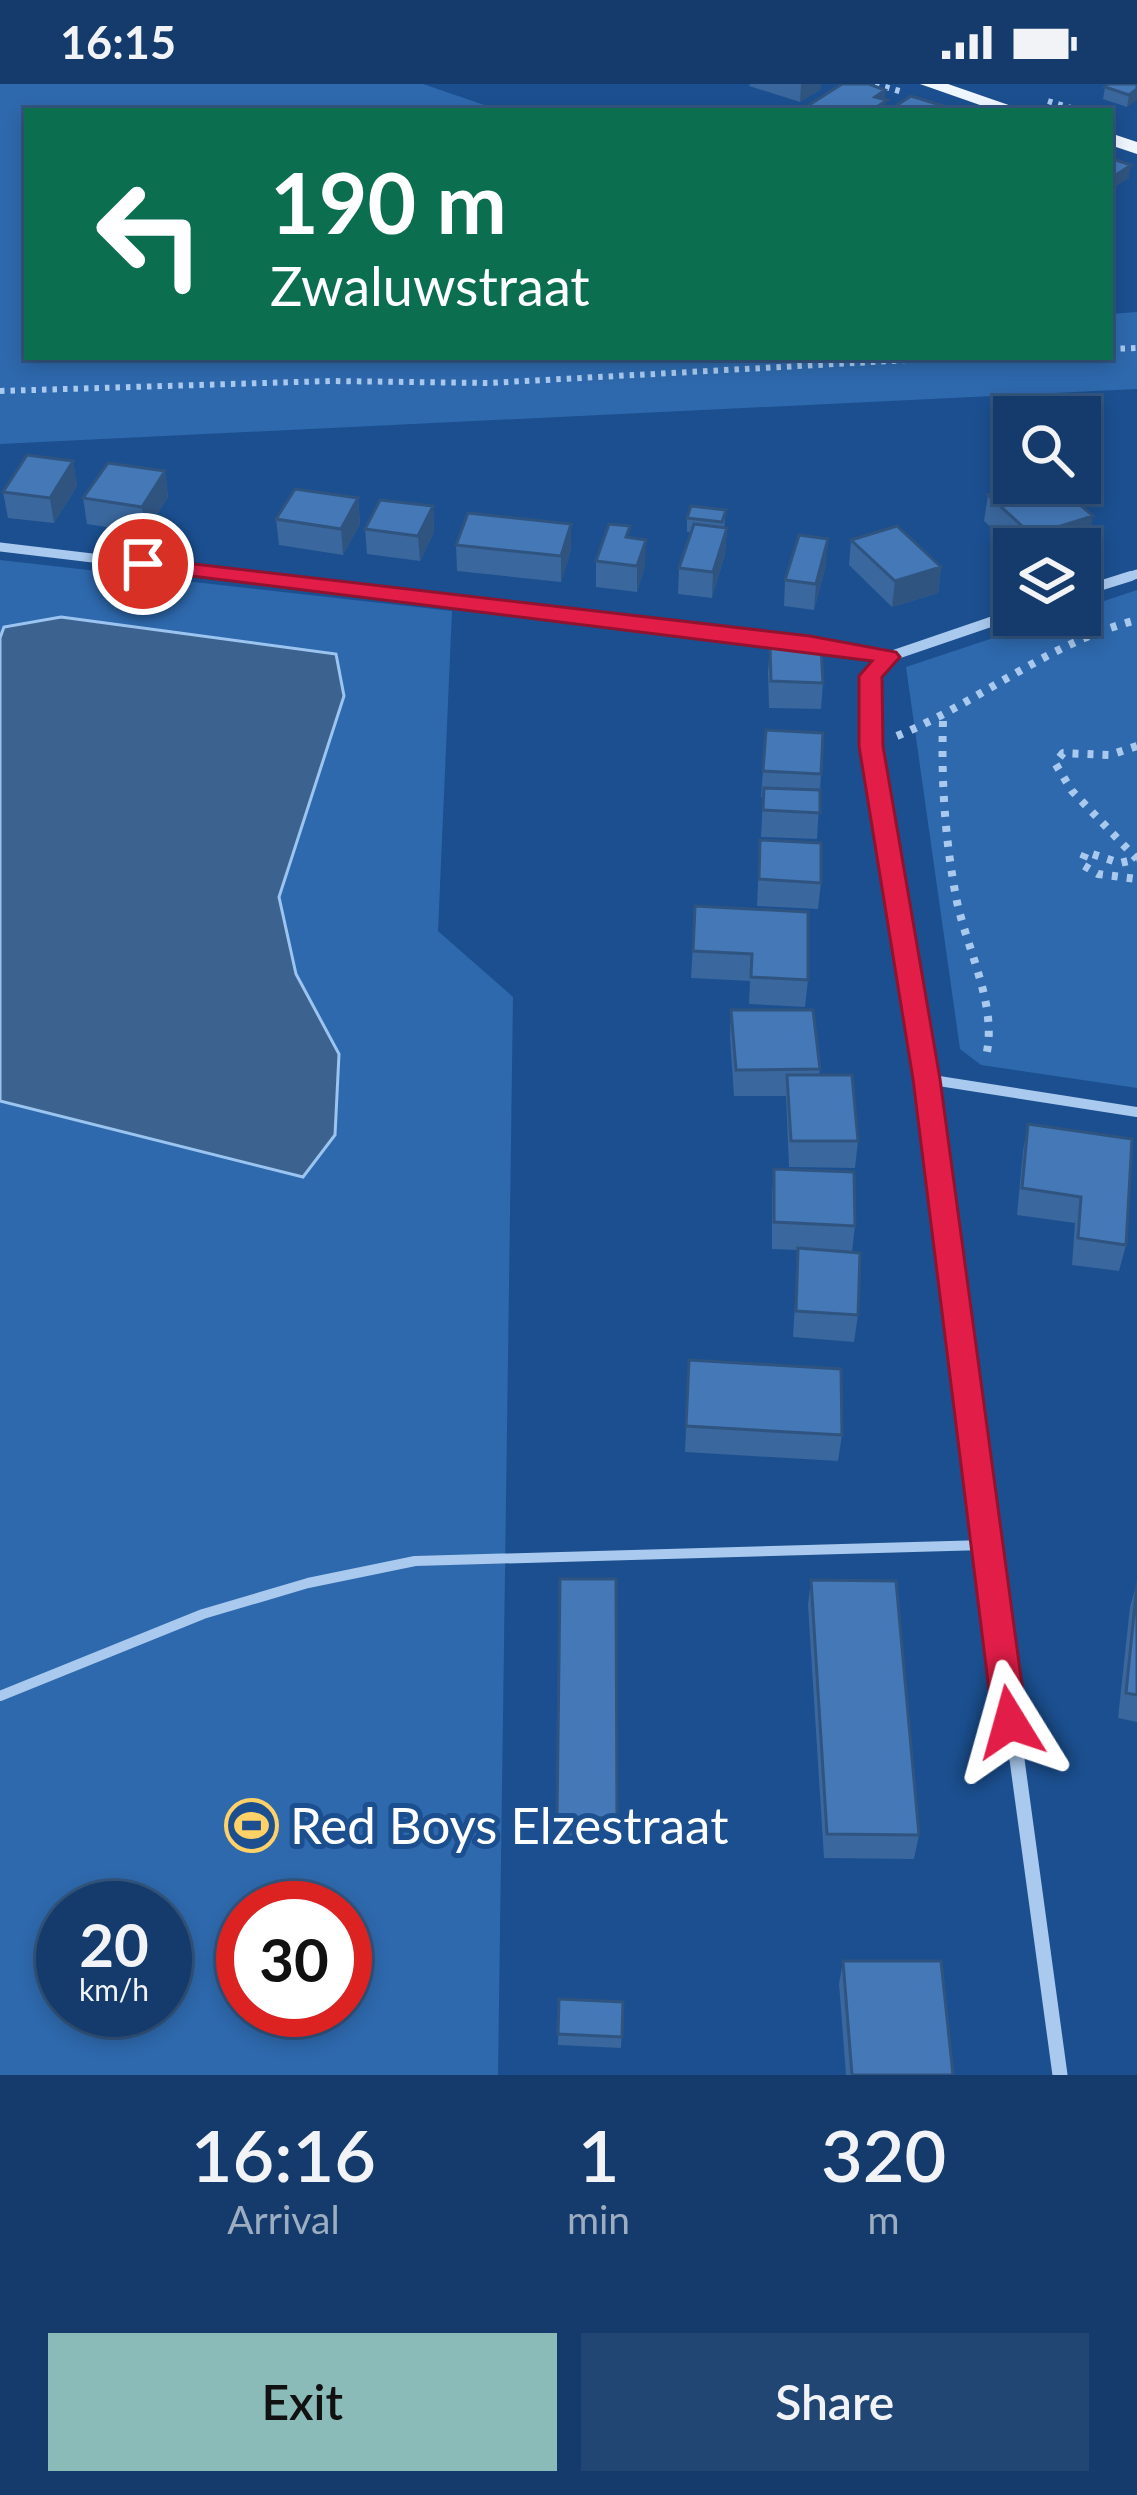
<!DOCTYPE html>
<html lang="en">
<head>
<meta charset="utf-8">
<style>
	body { margin:0; font-family:Lato,sans-serif; background:#214673; color:#f1f3f6; height:100vh; display:flex; flex-direction:column; font-size:45px; white-space:nowrap }
	* { box-sizing:border-box; margin:0 }
	p { font-size:39px; color:#9dadc1 }
	.icon { flex:none; width:66px; height:66px; fill:none; stroke:currentColor; stroke-width:2; stroke-linecap:round; stroke-linejoin:round }
	.map { position:relative; height:1991px; overflow:hidden }
	.sheet { display:flex; flex-direction:column; background:#143b6b; flex:1 }
	.sheet>* { flex:none }
	.guide { position:absolute; left:24px; top:24px; width:1089px; height:252px; border-radius:0px; box-shadow:0 6px 18px #0003,0 0 0 3px #33557e; background:#0b6e4f; color:#fff; overflow:hidden }
	.fabs { position:absolute; left:993px; top:312px; display:grid; gap:24px }
	.fabs a { display:grid; place-items:center; width:108px; height:108px; border-radius:0px; background:#143b6b; box-shadow:0 6px 18px #0003,0 0 0 3px #33557e; font-size:60px }
	.speed { position:absolute; left:36px; top:1797px; display:flex; gap:24px; font-size:60px; font-weight:700; text-align:center }
	.speed>* { display:grid; place-content:center; width:156px; height:156px; border-radius:50%; background:#143b6b; box-shadow:0 6px 18px #0003,0 0 0 3px #33557e; line-height:1 }
	.speed small { font-size:30px; font-weight:400 }
	.speed .limit { border:18px solid #d22; background:#fff; color:#111 }
	.pin { position:absolute; display:grid; place-items:center; width:102px; height:102px; color:#fff; margin:-51px; border:6px solid #fff; border-radius:50%; box-shadow:0 3px 12px #0007 }
	.me { position:absolute; width:132px; margin:-66px; rotate:352deg; stroke-linejoin:round; filter:drop-shadow(0 0 9px #0008) }
	.turn { display:flex; align-items:center; gap:42px; height:252px; padding:0 48px; font-size:54px }
	.turn .icon { width:156px; height:156px; stroke-width:2.5 }
	.turn b { display:block; font-size:84px; line-height:102px }
	.eta { display:flex; justify-content:space-evenly; align-items:center; height:204px; text-align:center }
	.eta b { font-size:72px; font-weight:600; line-height:84px }
	.cta { display:flex; gap:24px; margin-top:auto; padding:24px 48px }
	.cta a { flex:1; height:138px; border-radius:0px; background:#8bbbb9; color:#111; font-size:48px; font-weight:600; line-height:138px; text-align:center }
	.cta a+a { background:#214673; color:#f1f3f6 }
	.status { display:flex; justify-content:space-between; align-items:center; height:84px; padding:0 60px; background:#143b6b; direction:ltr }
	.status svg { height:33px; fill:currentColor }
	.map>svg:first-child { display:block }
	.green { fill:#2e69ad; fill-rule:evenodd }
	.water { fill:#3c6290; stroke:#9cc4f0; stroke-width:3 }
	.lines { fill:none; stroke-linecap:round; stroke-linejoin:round }
	.path-far1 { stroke:#a9c9ee; stroke-width:6; stroke-dasharray:4.5 6; stroke-linecap:butt }
	.path { stroke:#a9c9ee; stroke-width:8; stroke-dasharray:6 9; stroke-linecap:butt }
	.service { stroke:#a9c9ee; stroke-width:10 }
	.minor-far2 { stroke:#a9c9ee; stroke-width:9 }
	.minor-far1 { stroke:#a9c9ee; stroke-width:10 }
	.minor { stroke:#a9c9ee; stroke-width:15 }
	.primary { fill:#f0f6ff; fill-rule:evenodd }
	.wall { fill:#3a679d }
	.shaded-wall { fill:#305480 }
	.building { fill:#4478b7; stroke:#305480; stroke-width:3 }
	.route { fill:#e11d48; stroke:#92132f; stroke-width:3 }
	.labels { text-anchor:middle; stroke-width:10; stroke-linejoin:round; paint-order:stroke }
	.near-poi-label { font-size:51px; fill:#fff; stroke:#1b4f8f; text-anchor:start }
</style>
</head>
<body>
<div class="status"><b>16:15</b><svg viewBox="0 0 49 12"><path d="M0 12V9h3v3zM5 12V6h3v6zM10 12V3h3v9zM15 12V0h3v12zM26 1h20v11H26zM47 4h2v5h-2z"/></svg></div>
<div class="map">
<svg width="1137" height="1991" viewBox="0 0 1137 1991">
	<rect width="100%" height="100%" fill="#1b4f8f"/>
	<!-- green -->
	<path class="green" d="M0,0h423l79,27h-475v246h1083v-43l27,-2v77l-1137,55z
		M0,476l452,51 -14,320 75,66 -15,1078h-498v-974l303,76 36,-123 -43,-80 -17,-77 65,-201 -9,-42 -274,-37 -56,10 -5,11zM63,1824h102v102h-102zM243,1824h102v102h-102z
		M1137,506v498l-156,-23 -21,-16 -54,-382 156,-52h18v-6z"/>
	<!-- water -->
	<path class="water" d="M61,533l275,37 8,42 -65,201 17,77 43,80 -4,81 -32,42 -303,-76v-463l4,-11z"/>
	<g class="lines">
		<!-- path-far1 -->
		<path class="path-far1" d="M875,0l28,8
			M1048,17l33,10
			M1110,265l27,-1
			M0,307l330,-10 159,2 474,-26"/>
		<!-- path -->
		<path class="path" d="M943,637c-2,59 2,118 13,176 10,52 44,111 29,163
			M897,652c83,-34 152,-94 240,-116
			M1137,662l-27,9 -47,-2 -8,10 17,28 65,68 -17,4 -34,-11 -5,12 17,10 39,5"/>
		<!-- service -->
		<path class="service" d="M0,1612l203,-82 105,-31 107,-22 570,-16"/>
		<!-- minor-far2 -->
		<path class="minor-far2" d="M0,463l269,32
			M1121,495l16,-5"/>
		<!-- minor-far1 -->
		<path class="minor-far1" d="M244,492l644,81
			M1080,508l51,-16
			M926,995l211,33
			M945,1143l-74,-482v-69l17,-19 126,-43"/>
		<!-- minor -->
		<path class="minor" d="M944,1140l116,851"/>
		<!-- primary -->
		<path class="primary" d="M920,0h28l78,27h-29z
			M1110,49l27,9v12l-27,-9z"/>
	</g>
	<!-- wall -->
	<path class="wall" d="M750,0h71v5l-21,13 -51,-16z
		M1137,0l-10,23 -24,-8 2,-12z
		M73,377l4,25 -23,37 -46,-5 -5,-26z
		M165,387l3,26 -23,36 -58,-9 -4,-26z
		M988,411l101,46 -24,8h-50l-31,-28z
		M358,414l2,26 -17,31 -64,-10 -3,-26z
		M433,422l1,26 -14,29 -53,-7 -2,-25z
		M726,426l-2,18h3l-2,26 -13,44 -34,-4 1,-26 12,-36h-4v-14z
		M630,454l15,28 -8,26 -41,-5v-26z
		M851,456l90,27 -3,26 -46,14 -43,-42z
		M456,461l115,5 -10,32 -104,-11z
		M826,481l-12,45 -30,-4 1,-26z
		M770,562l53,37 -2,26 -52,-1 -1,-36z
		M766,646l55,44 -4,65 -56,-2 2,-40h-2z
		M760,756l61,43 -3,26 -61,-3z
		M695,822l113,74 -3,27 -56,-3 1,-23 -59,-3z
		M731,926l89,59 -1,6 39,66 -3,27 -66,-1 -3,-71h-52l-4,-59z
		M1028,1040l98,121 -7,26 -47,-6 3,-42 -58,-8 6,-64z
		M774,1085l81,57 -3,26 6,63 -4,27 -61,-5 5,-87 -26,-1v-53z
		M689,1276l153,75 -4,26 -153,-9z
		M560,1495l57,239v23h-60z
		M811,1496l108,255 -5,24 -90,-1 -16,-253z
		M1137,1498v140l-19,-4 12,-111z
		M843,1877l110,114h-107l-7,-91z
		M559,1915l64,3 -2,46 -63,-3z"/>
	<!-- shaded-wall -->
	<path class="shaded-wall" d="M801,0h20v5l-21,13z
		M1137,5v11l-10,7 2,-12z
		M885,6l1,21h-15l4,-14z
		M1131,81l-2,13 -19,12v-11z
		M73,377l4,25 -23,37 -4,-25z
		M165,387l3,26 -23,36 -3,-26z
		M358,414l2,26 -17,31 -2,-26z
		M433,422l1,26 -14,29 -2,-25z
		M1093,432l-4,25 -24,8h-35l2,-14z
		M571,440v26l-10,32v-26z
		M727,444l-2,26 -13,44 1,-26z
		M828,455l-2,26 -12,45 2,-26z
		M646,456l-1,26 -8,26v-26z
		M941,483l-3,26 -46,14 3,-26z"/>
	<!-- building -->
	<path class="building" d="M842,0h27l16,6 -10,7 12,3 -16,11h-44l-18,-6z
		M1109,0h28v5l-8,6 -24,-8z
		M911,12l39,12 -5,3h-57z
		M1110,74l21,7 -21,14z
		M27,371l46,6 -23,37 -47,-6z
		M108,379l57,8 -23,36 -59,-9z
		M1028,399h27l38,33 -61,19 -44,-40z
		M295,405l63,9 -17,31 -65,-10z
		M380,416l53,6 -15,30 -53,-7z
		M691,422l35,4 -4,12 -35,-4z
		M468,429l103,11 -10,32 -105,-11z
		M609,440l21,2 -4,11 20,3 -9,26 -41,-5z
		M694,440l33,4 -14,44 -34,-4z
		M897,442l44,41 -46,14 -44,-41z
		M799,451l29,4 -12,45 -31,-4z
		M770,562l51,1 2,36 -52,-2z
		M766,646l57,3 -2,41 -58,-3z
		M764,704l56,2v23l-57,-3z
		M760,756l61,3v40l-62,-4z
		M695,822l113,6v68l-57,-3 1,-23 -59,-3z
		M731,926h82l7,59 -84,1z
		M787,991h65l6,66h-67z
		M1028,1040l104,15 -6,106 -48,-7 3,-41 -59,-9z
		M774,1085l80,3 1,54 -81,-4z
		M798,1164l62,5 -2,62 -62,-4z
		M689,1276l152,9 1,66 -156,-9z
		M560,1495h56l1,239 -60,-1z
		M811,1496l85,1 23,254 -92,-1z
		M1137,1500v111l-11,-2z
		M843,1877h98l12,114h-101z
		M559,1915l64,3 -1,35 -64,-3z"/>
	<!-- route -->
	<path class="route" d="M143,474l667,78 86,16 4,5 -18,20 1,69 57,333 87,643 -5,11 -12,4 -12,-4 -5,-11 -80,-643 -54,-333v-70l13,-15 -737,-92v-9z"/>
	<!-- icons -->
	<defs>
		<symbol id="stadium-ring" viewBox="-11 -11 22 22"><circle r="9.5" fill="#1b4f8f" stroke="#ffd166" stroke-width="1.5"/><path d="M0-5a6.5 5 0 1 0 0 10a6.5 5 0 1 0 0-10ZM-3.5-1.8h7v3.6h-7Z" fill="#ffd166"/></symbol>
	</defs>
	<g fill-rule="evenodd">
		<use href="#stadium-ring" x="222" y="1712" width="59" height="59"/>
	</g>
	<g class="labels">
		<!-- near-poi labels -->
		<g class="near-poi-label">
			<text x="290" y="1760">Red Boys Elzestraat</text>
		</g>
	</g>
</svg>
<div class="fabs">
<a><svg class="icon" aria-label="search" viewBox="0 0 24 24"><circle cx="10" cy="10" r="6"/><path d="M15 15l6 6"/></svg></a>
<a><svg class="icon" aria-label="layers" viewBox="0 0 24 24"><path d="M12 4l9 5-9 5-9-5zM3 14l9 5 9-5"/></svg></a>
</div>
<div class="speed"><div>20<small>km/h</small></div><div class="limit">30</div></div>
<div class="pin" style="left:143px;top:480px;background:#d93025"><svg class="icon" aria-label="arrive" viewBox="0 0 24 24"><path d="M6 21V4h12l-3 4 3 4H6"/></svg></div>
<svg class="me" style="left:1010px;top:1638px" viewBox="-20 -20 40 40"><path d="M0-17L14 15 0 8-14 15z" fill="#e11d48" stroke="#fff" stroke-width="4"/></svg>
<div class="guide">
<div class="turn"><svg class="icon" aria-label="left" viewBox="0 0 24 24"><path d="M17 20v-9H6M10 6l-5 5 5 5"/></svg><div><b>190 m</b>Zwaluwstraat</div></div>
</div>
</div>
<section class="sheet">
<div class="eta">
<div><b>16:16</b><p>Arrival</p></div>
<div><b>1</b><p>min</p></div>
<div><b>320</b><p>m</p></div>
</div>
<div class="cta"><a>Exit</a><a>Share</a></div>
</section>
</body>
</html>
